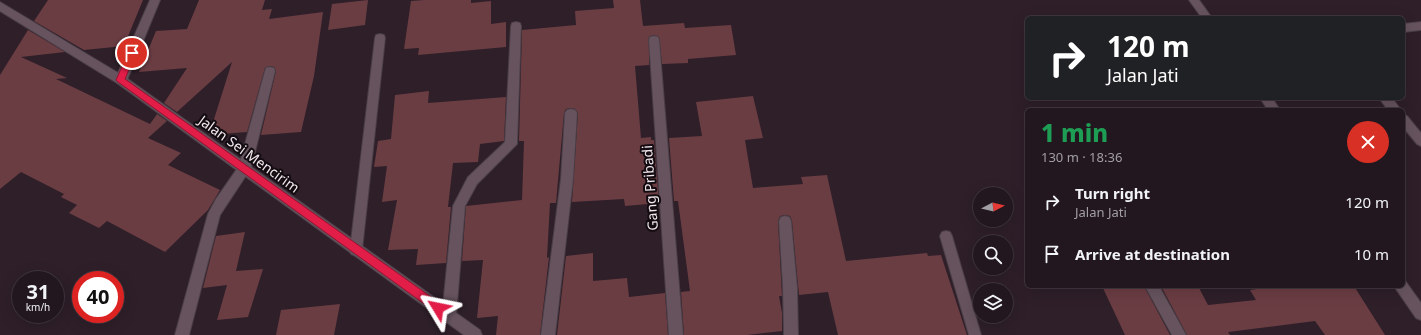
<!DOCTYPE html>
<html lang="en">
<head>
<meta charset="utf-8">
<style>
	body { margin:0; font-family:"Noto Sans",sans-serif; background:#2a2028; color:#f1f3f6; height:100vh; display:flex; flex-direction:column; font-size:15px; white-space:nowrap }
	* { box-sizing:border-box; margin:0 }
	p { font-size:13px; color:#a29fa4 }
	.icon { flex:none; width:22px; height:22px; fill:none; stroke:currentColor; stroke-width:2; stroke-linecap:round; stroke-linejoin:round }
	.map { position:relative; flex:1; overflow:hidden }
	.panel { position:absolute; left:1025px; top:108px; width:380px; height:180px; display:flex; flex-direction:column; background:#22171f; border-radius:6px; box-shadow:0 4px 16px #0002,0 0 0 1px #3f363d }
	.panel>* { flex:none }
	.guide { position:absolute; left:1025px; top:16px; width:380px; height:84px; border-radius:6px; box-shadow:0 4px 16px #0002,0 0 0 1px #3f363d; background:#202124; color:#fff; overflow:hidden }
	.needle { width:26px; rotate:83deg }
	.buttons { position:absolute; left:973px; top:187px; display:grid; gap:8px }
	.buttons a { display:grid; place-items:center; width:40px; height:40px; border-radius:50%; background:#22171f; box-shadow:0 4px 16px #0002,0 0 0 1px #3f363d; font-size:20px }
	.speed { position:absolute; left:12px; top:271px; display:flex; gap:8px; font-size:20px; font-weight:700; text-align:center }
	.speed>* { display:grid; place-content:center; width:52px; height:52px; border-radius:50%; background:#22171f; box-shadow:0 4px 16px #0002,0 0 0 1px #3f363d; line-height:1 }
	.speed small { font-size:10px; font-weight:400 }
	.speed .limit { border:6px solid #d22; background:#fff; color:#111 }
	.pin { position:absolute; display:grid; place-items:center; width:34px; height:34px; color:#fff; margin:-17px; border:2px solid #fff; border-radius:50%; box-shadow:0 1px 4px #0007 }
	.me { position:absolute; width:44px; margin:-22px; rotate:305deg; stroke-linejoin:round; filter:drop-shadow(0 0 3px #0008) }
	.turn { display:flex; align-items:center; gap:14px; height:84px; padding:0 16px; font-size:18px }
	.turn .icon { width:52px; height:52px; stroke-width:2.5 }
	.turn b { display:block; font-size:28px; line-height:34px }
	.round { display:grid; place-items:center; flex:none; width:42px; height:42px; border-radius:21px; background:#2a2028 }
	.summary { display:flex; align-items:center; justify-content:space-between; height:68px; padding:0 16px }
	h1 { font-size:24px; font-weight:800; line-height:30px; color:#1e9e55 }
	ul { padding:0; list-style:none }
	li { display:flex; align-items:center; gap:12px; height:52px; padding:0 16px }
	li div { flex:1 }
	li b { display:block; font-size:15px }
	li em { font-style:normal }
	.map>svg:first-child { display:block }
	.building { fill:#6a3d43 }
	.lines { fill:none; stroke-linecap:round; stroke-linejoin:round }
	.lane-casing { stroke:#4b3e46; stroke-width:2 }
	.street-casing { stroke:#4b3e46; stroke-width:2 }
	.secondary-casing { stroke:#4b3e46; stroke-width:2 }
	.lane { fill:#66535e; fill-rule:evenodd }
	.street { fill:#66535e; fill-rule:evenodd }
	.secondary { fill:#66535e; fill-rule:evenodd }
	.route { fill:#e11d48; stroke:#92132f }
	.labels { text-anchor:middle; stroke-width:4; stroke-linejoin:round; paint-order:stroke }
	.street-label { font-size:14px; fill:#f2e7ee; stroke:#120b0f }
</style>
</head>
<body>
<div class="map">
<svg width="1421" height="335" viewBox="0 0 1421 335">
	<rect width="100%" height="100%" fill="#2e1f29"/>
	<!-- building -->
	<path class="building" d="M48,0h95l-19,46 -40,4 -50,-29z
		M199,0h66l-3,10 10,-1 -3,10 54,-7 -9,64 -13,56 -40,3 15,-64 -2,-4 -4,-1 -5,2 -18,64 -38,3 23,-73 -55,50 -13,-9 23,-35 -48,4 17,-41 31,-2z
		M368,0l-3,25 -37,5 4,-26z
		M424,0h47v3l20,-2v23l15,-2v25l-88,8 1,-7 -15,1 7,-48z
		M613,0h27l3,26 41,-3 1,5 46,-3 5,30 -48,4v4l-26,1 -3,-27 -5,-2 -5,2v28l-14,1 6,72 10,-1v3h3l5,63 -34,3 -1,-7 -52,3 6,-89 -3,-4 -4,-1 -5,1 -2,4 -8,90h-6l-3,55 2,-1 -9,78h-44l2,-19 -21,2 6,-58 -21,1 4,-55 56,-6 2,-59h-5l3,-111 54,-5 -1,-14 39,-3z
		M28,30l37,22 -44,5 46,21 -11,1 94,45 7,-10 10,7 -19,17 33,15 -13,12 52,25 -12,20 -43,42 -58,-31 -8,7 -30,-15 8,-8 -16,-8 3,-3 -43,-22 -21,17v-114z
		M429,91l-1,12 78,-6 -2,44 -24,3 -2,18 -25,1 -5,44h3l-5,56 -30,2 2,-16 -30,1 9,-50 -15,2 5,-36 -13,1 4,-26 13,-2 4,-44z
		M753,96l10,42 -18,2 8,48 50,-4 -2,-7 26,-2 19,86 81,-8 1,3 13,-1 26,80h-129l-10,-43 -29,3 -7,-74 -2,-5 -5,-1 -5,1 -2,5 4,75h-3l3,17v18l-35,4h-63l-3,-43 9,-1 -12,-90h-4l-5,-63 33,-2 -6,-34z
		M245,232l-9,39 27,-2 -15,48 -31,3 10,-35 -24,3 13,-52z
		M593,253v28l34,-3 2,19 36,-4 3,42h-111l9,-79z
		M1102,286h42l26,49h-45z
		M1161,286h37l10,19 48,-5 -6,-10 30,-4h74l31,49h-60l-10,-14 -87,11 2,3h-43z
		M340,304l-6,31h-58l5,-25z"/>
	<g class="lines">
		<defs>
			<path id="lane" d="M946,231l4,1 2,4 29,99h-12l-29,-99 2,-4z"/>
			<path id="street" d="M150,0h10l-33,80 -2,3 -4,1 -4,-1 -2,-3z
				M1189,0h10l13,18h-10z
				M516,22l4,1 1,3 -4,118 -40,40 -12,22 -9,110 -2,4 -5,2 -5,-2 -2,-4 11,-110 15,-29 37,-35 6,-116 1,-3z
				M1421,22v8l-18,2v-8z
				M380,34l4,1 1,3 -23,212 -1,4 -5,2 -5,-2 -1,-4 25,-212 1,-3z
				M654,36l4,1 1,3 24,295h-14l-20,-295 1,-3z
				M270,67l4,1 1,3 -24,97 -31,47 -31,120h-14l33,-121 8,-15 23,-33 26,-95 1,-3z
				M1260,98h12l8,12h-12z
				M1379,98h13l9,12h-13z
				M571,109l4,1 2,3 -4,66 -18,156h-14l20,-156 4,-66 2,-3z
				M1403,115l4,1 14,17v13l-4,-2 -14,-17z
				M785,216l4,1 2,4 6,66 1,48h-14l-1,-48 -4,-66 2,-4z
				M1403,281l3,1 15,21v17l-5,-2 -22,-32h9z
				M1145,286h14l27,49h-14z"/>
			<path id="secondary" d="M0,2l125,75 355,253 2,5h-18l-347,-252 -117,-72z"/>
		</defs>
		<!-- lane casing -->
		<use href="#lane" class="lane-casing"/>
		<!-- street casing -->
		<use href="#street" class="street-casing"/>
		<!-- secondary casing -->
		<use href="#secondary" class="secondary-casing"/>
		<!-- lane -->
		<use href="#lane" class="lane"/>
		<!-- street -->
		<use href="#street" class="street"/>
		<!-- secondary -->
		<use href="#secondary" class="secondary"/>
	</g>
	<!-- route -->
	<path class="route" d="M132,50l4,3 -11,26 316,225 2,4 -2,3 -3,1 -4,-1 -316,-229 -2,-2 12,-27z"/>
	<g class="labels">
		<!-- street labels -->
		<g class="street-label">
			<text transform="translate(249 154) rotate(36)" y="5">Jalan Sei Mencirim</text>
			<text transform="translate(650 188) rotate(-94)" y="5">Gang Pribadi</text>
		</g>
	</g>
</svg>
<div class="buttons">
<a><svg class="needle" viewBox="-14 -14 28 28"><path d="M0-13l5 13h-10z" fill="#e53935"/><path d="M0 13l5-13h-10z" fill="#a29fa4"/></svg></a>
<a><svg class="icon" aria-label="search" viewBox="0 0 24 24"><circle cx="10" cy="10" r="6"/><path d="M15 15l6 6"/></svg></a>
<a><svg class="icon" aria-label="layers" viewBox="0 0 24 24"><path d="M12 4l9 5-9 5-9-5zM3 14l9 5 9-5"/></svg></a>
</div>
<div class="speed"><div>31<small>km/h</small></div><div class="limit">40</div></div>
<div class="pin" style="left:132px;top:53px;background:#d93025"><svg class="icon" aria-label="arrive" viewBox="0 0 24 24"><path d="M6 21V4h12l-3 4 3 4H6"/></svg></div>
<svg class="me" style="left:438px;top:308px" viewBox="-20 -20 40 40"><path d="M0-17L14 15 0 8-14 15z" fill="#e11d48" stroke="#fff" stroke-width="4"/></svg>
<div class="guide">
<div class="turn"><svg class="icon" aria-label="right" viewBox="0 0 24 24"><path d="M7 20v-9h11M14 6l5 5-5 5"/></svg><div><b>120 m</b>Jalan Jati</div></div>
</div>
<section class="panel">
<div class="summary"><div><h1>1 min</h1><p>130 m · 18:36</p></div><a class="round" style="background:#d93025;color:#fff"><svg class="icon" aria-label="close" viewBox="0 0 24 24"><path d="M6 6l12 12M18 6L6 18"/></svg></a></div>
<ul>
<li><svg class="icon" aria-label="right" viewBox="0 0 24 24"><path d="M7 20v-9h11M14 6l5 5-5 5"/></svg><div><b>Turn right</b><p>Jalan Jati</p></div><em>120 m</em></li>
<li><svg class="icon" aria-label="arrive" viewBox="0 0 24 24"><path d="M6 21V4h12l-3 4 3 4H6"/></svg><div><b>Arrive at destination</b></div><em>10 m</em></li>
</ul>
</section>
</div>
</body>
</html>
